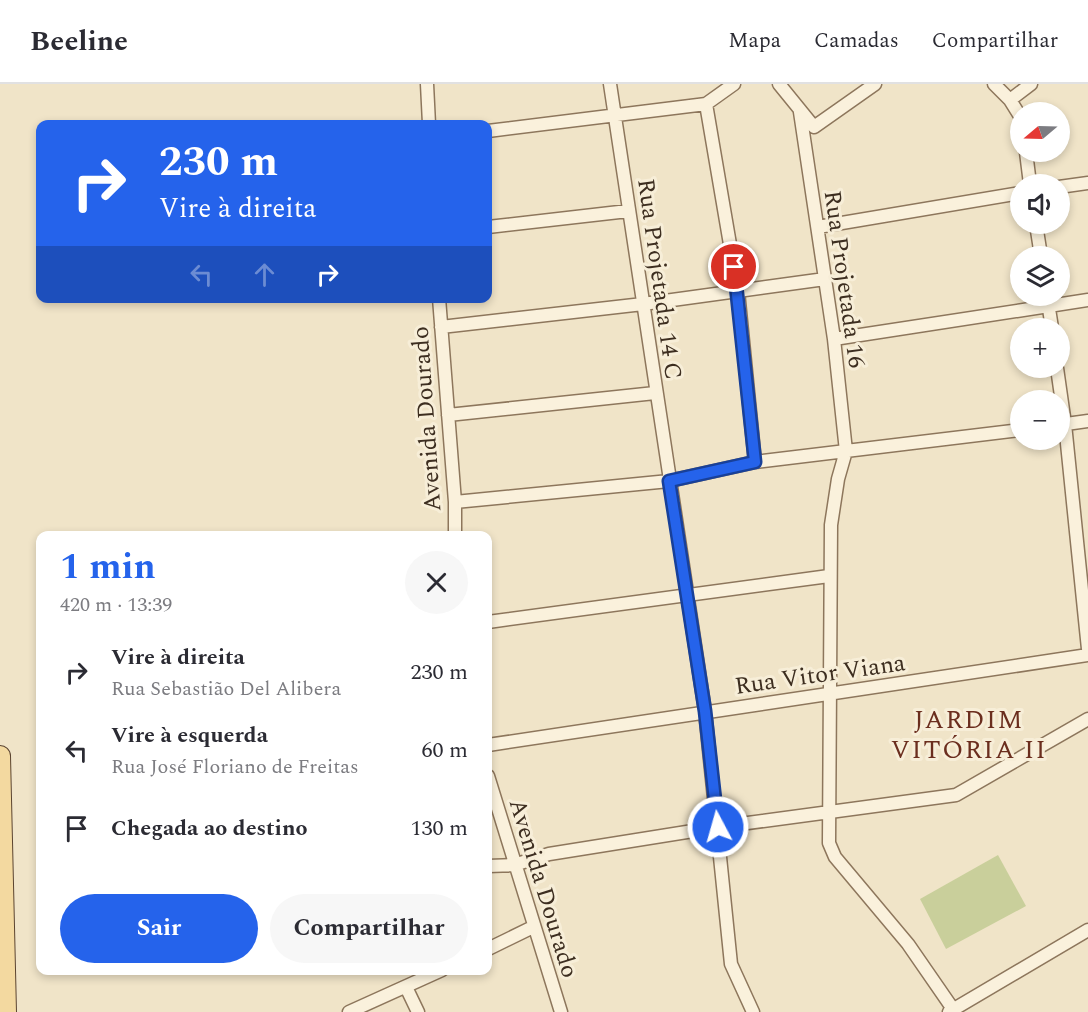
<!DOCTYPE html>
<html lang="pt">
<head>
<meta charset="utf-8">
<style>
	body { margin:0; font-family:Spectral,serif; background:#f7f7f7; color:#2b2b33; height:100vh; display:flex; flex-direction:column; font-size:22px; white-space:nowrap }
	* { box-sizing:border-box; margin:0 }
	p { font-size:20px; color:#7c7c81 }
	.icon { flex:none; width:33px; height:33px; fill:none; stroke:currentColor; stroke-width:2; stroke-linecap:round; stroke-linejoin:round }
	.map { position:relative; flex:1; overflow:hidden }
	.drawer { position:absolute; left:36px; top:447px; width:456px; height:444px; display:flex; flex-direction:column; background:#fff; border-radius:12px; box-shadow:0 3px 9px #0003 }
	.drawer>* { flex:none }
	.top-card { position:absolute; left:36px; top:36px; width:456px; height:183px; border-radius:12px; box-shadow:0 3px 9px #0003; background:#2563eb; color:#fff; overflow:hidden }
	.needle { width:39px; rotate:251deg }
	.fabs { position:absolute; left:1010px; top:18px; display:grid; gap:12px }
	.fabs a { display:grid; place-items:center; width:60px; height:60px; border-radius:50%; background:#fff; box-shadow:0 3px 9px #0003; font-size:30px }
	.pin { position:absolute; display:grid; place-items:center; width:51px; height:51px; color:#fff; margin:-26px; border:3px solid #fff; border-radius:50%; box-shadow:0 2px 6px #0007 }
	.me { position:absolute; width:66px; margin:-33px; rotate:354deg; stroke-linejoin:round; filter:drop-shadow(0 0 4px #0008) }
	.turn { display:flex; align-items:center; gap:21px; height:126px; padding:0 24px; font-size:27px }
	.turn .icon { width:78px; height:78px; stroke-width:2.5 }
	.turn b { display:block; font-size:42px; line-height:51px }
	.lanes { display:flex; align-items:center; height:57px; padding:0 24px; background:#0003; justify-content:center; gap:30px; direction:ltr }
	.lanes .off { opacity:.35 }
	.round { display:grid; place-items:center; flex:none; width:63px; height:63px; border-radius:32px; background:#f7f7f7 }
	.head { display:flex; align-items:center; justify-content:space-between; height:102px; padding:0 24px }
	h1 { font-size:36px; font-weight:700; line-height:45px; color:#2563eb }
	.primary-button { display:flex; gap:12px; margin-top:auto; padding:12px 24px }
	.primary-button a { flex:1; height:69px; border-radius:36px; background:#2563eb; color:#fff; font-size:24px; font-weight:700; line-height:69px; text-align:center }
	.primary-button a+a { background:#f7f7f7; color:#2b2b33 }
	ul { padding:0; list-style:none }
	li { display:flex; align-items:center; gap:18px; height:78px; padding:0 24px }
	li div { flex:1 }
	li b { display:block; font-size:22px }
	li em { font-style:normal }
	header { display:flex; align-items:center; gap:36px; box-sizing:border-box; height:84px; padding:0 30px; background:#fff; border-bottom:2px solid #e1e1e2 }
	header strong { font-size:28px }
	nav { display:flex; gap:33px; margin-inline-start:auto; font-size:21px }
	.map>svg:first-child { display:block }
	.green { fill:#c9cf9b }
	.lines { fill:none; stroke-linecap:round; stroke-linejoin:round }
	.minor-casing { stroke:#8d765c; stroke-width:15 }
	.primary-casing { stroke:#5b4430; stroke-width:22 }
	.minor { stroke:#faf1dc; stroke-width:12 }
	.primary { stroke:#f3d9a0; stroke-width:20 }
	.route-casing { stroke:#184099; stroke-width:15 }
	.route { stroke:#2563eb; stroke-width:10 }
	.labels { text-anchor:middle; stroke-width:6; stroke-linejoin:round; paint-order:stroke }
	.street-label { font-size:24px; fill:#3d2e20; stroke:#f7eed8 }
	.neighbourhood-label { font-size:26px; letter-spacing:1.5px; fill:#6b2e1e; stroke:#f7eed8 }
</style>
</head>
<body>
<header>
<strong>Beeline</strong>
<nav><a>Mapa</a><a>Camadas</a><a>Compartilhar</a></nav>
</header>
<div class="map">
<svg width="1088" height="928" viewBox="0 0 1088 928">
	<rect width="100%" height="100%" fill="#f0e4c8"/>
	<!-- green -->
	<path class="green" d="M998,771l28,51 -80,43 -26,-50z"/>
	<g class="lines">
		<defs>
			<path id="minor" d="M427,0l2,40
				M610,0l95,627 26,253 22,48
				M779,0l35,43 61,-43
				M994,0l16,16 10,16
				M1010,16l21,-16
				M706,20l32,187 17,171
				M800,28l34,227 12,112 -8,28 -7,46 -2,318 6,14 73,87 47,68
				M488,47l218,-27 28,-20
				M1026,68l4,32
				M1059,103l29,-4
				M1036,140l5,32
				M488,143l140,-16
				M818,143l202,-34
				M1047,212l5,32
				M439,214l16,204v34
				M441,243l202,-23 182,-25
				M834,255l254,-39
				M1057,284l8,56 23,225
				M448,331l207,-22
				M1059,341l29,-4
				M455,418l214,-21 86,-19 265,-32
				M488,538l341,-46
				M488,661l600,-90
				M488,692l73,236
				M488,782l26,-1 35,-11 169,-27 238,-32 132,-76
				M488,865l45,-22
				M406,903l12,25
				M349,928l93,-42
				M949,928l139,-82"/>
			<path id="primary" d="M0,672l6,256"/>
		</defs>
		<!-- minor casing -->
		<use href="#minor" class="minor-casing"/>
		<!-- primary casing -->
		<use href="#primary" class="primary-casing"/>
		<!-- minor -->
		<use href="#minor" class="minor"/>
		<!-- primary -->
		<use href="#primary" class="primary"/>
	</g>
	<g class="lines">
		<defs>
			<path id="route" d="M718,743l-13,-116 -36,-230 86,-19 -21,-195"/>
		</defs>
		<!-- route casing -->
		<use href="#route" class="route-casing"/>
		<!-- route -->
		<use href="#route" class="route"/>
	</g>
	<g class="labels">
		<!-- street labels -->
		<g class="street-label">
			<text transform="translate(660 195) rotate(82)" y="8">Rua Projetada 14 C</text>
			<text transform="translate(845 195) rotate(82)" y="8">Rua Projetada 16</text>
			<text transform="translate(426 335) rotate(-94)" y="8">Avenida Dourado</text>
			<text transform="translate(820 590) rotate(-8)" y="8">Rua Vitor Viana</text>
			<text transform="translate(544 804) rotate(73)" y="8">Avenida Dourado</text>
		</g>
		<!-- neighbourhood labels -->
		<g class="neighbourhood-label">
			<text x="969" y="644">JARDIM<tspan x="969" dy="30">VITÓRIA II</tspan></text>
		</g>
	</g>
</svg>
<div class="fabs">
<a><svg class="needle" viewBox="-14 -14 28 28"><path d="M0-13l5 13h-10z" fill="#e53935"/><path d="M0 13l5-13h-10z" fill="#7c7c81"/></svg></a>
<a><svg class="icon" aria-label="sound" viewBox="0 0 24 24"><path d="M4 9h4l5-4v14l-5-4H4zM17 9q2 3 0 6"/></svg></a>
<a><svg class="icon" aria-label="layers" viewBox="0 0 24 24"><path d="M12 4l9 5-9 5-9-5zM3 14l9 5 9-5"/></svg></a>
<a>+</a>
<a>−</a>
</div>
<div class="pin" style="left:734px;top:183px;background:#d93025"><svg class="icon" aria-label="arrive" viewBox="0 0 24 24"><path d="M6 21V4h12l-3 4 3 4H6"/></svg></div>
<svg class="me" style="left:718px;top:743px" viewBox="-20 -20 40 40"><circle r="17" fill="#2563eb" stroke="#fff" stroke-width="3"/><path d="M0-11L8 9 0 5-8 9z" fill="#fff"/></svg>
<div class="top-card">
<div class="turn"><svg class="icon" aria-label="right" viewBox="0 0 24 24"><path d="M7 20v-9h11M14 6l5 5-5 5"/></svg><div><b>230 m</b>Vire à direita</div></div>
<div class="lanes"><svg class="icon off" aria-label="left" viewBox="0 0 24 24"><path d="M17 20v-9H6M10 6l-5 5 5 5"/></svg><svg class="icon off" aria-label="ahead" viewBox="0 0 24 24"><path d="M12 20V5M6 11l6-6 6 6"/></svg><svg class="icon" aria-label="right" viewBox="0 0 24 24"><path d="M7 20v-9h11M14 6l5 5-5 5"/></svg></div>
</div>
<section class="drawer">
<div class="head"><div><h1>1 min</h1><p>420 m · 13:39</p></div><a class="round"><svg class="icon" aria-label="close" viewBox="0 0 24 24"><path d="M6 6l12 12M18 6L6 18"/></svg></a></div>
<ul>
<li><svg class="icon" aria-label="right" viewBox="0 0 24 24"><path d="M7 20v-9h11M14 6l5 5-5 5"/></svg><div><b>Vire à direita</b><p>Rua Sebastião Del Alibera</p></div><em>230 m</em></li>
<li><svg class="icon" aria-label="left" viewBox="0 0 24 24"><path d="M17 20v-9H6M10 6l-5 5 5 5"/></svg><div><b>Vire à esquerda</b><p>Rua José Floriano de Freitas</p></div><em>60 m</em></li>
<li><svg class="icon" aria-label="arrive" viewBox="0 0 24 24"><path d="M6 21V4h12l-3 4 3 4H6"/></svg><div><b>Chegada ao destino</b></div><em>130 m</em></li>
</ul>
<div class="primary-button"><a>Sair</a><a>Compartilhar</a></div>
</section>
</div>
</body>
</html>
